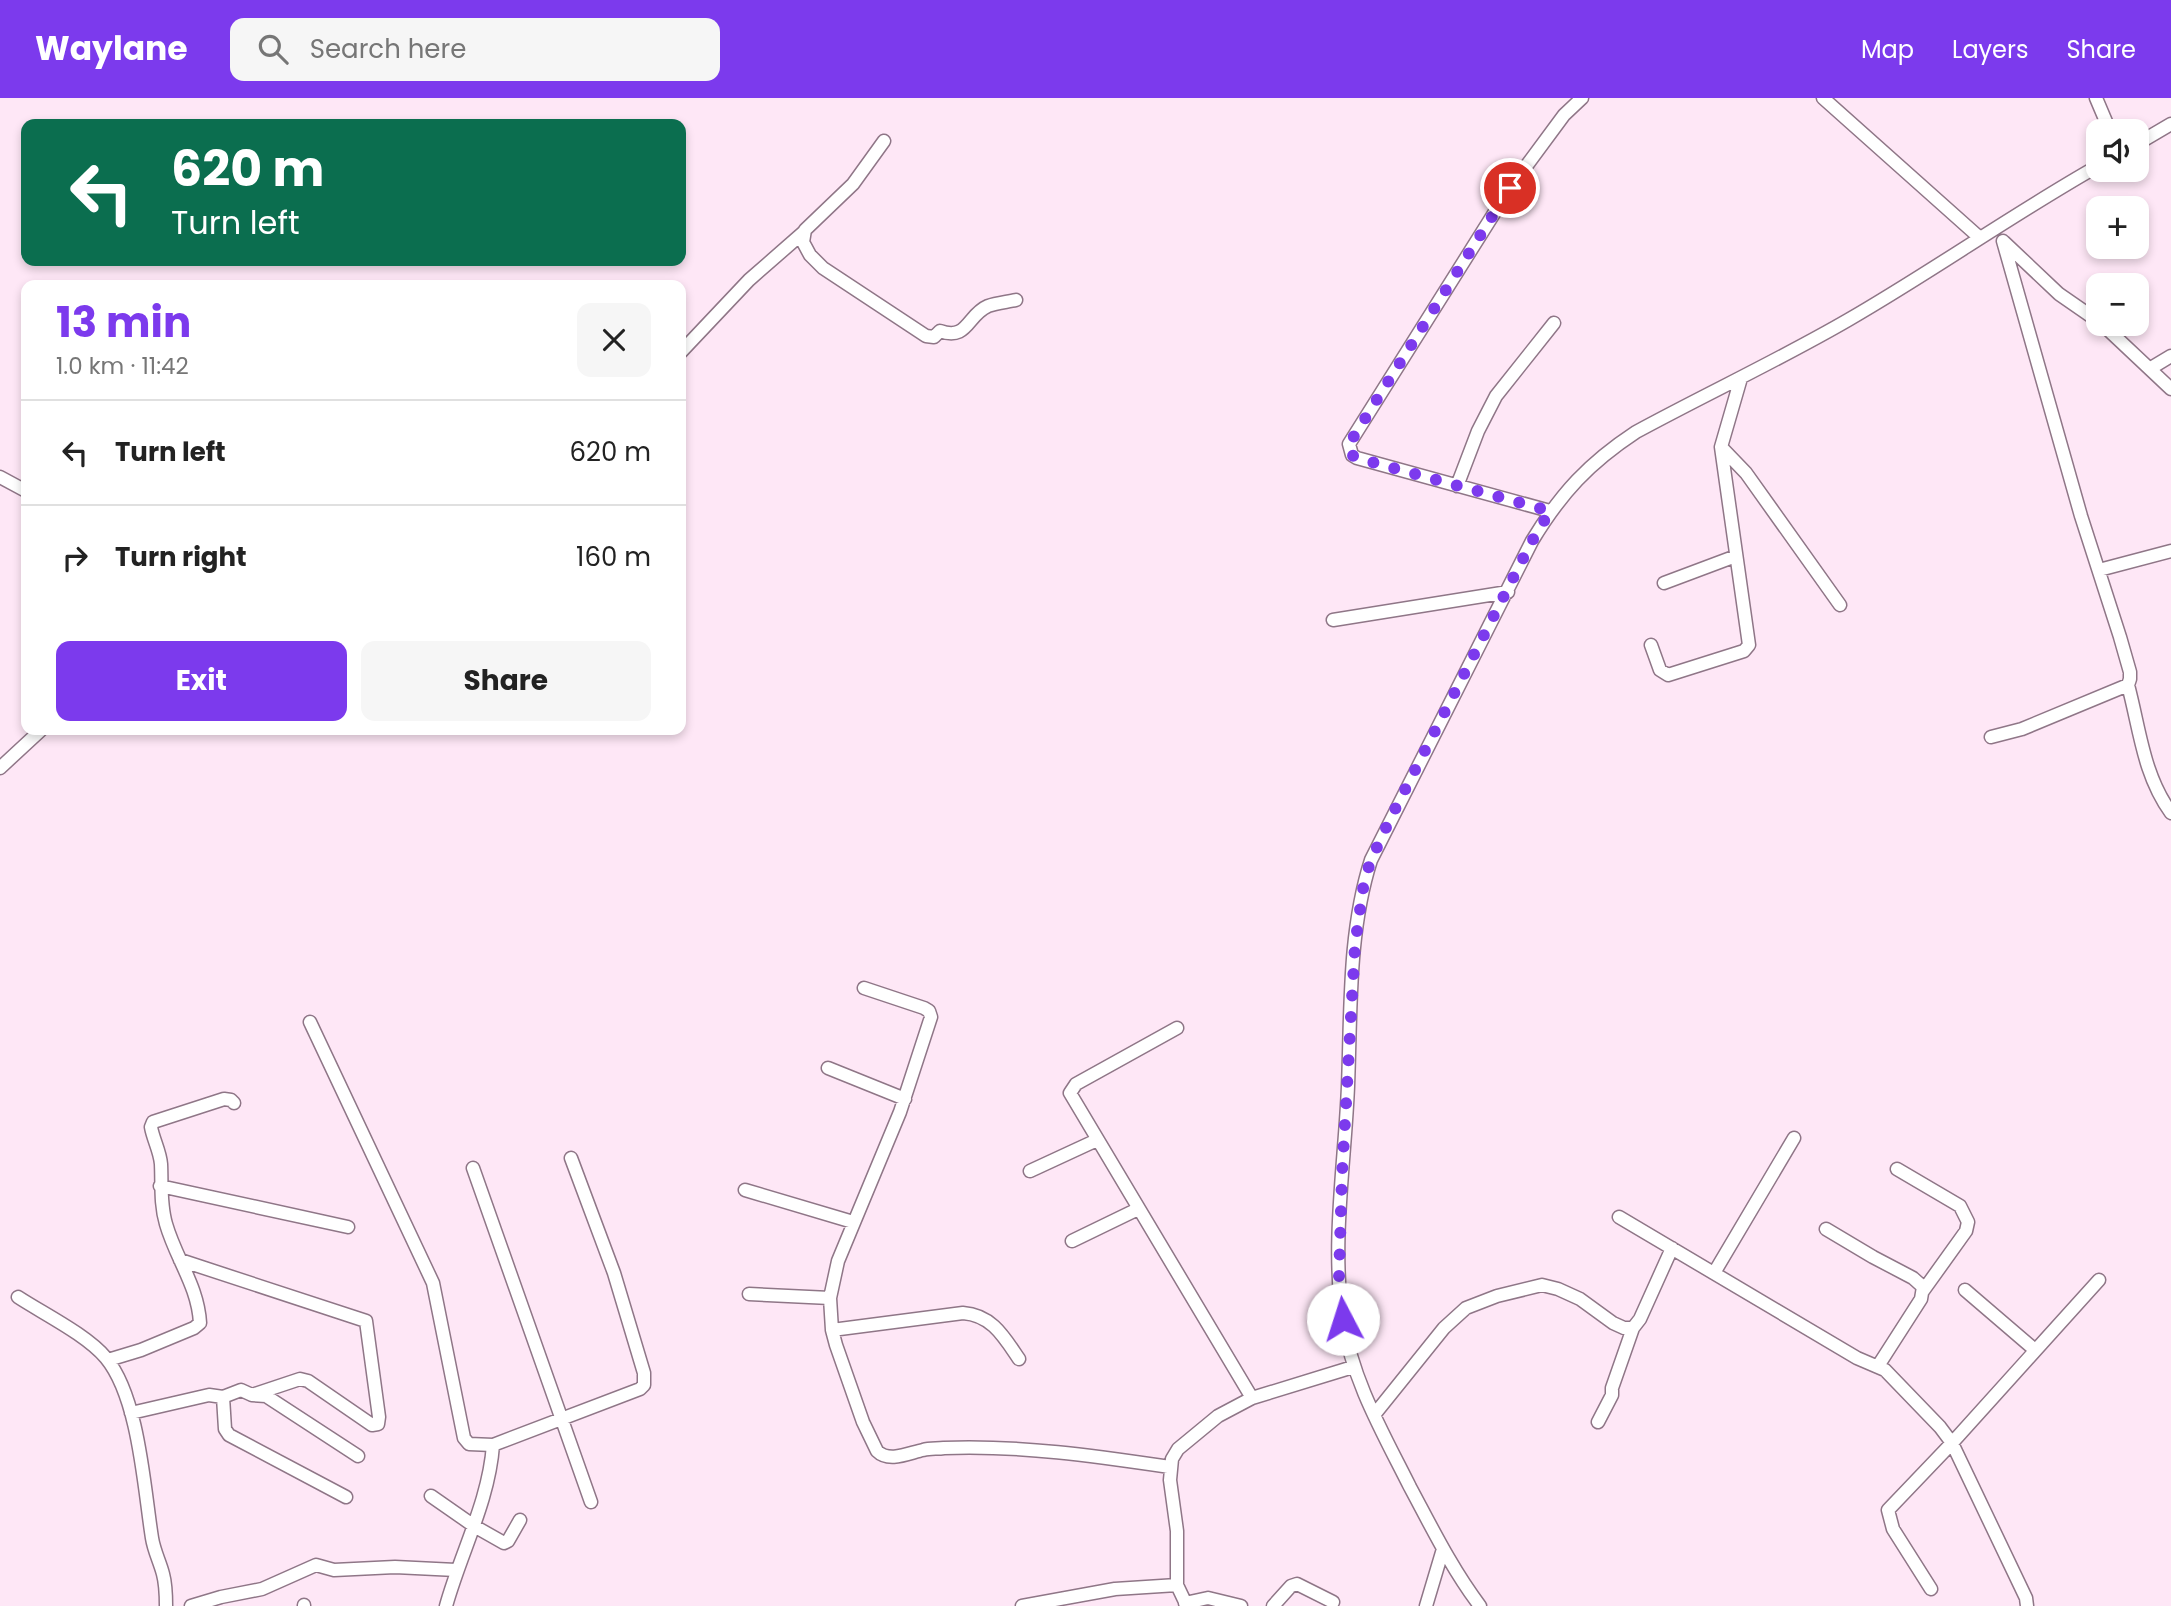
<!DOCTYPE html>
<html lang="en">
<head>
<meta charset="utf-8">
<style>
	body { margin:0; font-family:Poppins,sans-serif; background:#f6f6f6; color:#222; height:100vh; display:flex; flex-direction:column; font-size:26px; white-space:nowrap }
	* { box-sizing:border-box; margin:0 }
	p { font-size:23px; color:#767676 }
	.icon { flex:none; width:38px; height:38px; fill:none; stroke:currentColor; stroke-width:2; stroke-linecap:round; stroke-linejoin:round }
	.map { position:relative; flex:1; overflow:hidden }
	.sheet { position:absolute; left:21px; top:182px; width:665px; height:455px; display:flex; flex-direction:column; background:#fff; border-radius:14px; box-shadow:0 4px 10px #0003 }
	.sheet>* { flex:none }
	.guide { position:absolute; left:21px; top:21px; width:665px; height:147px; border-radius:14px; box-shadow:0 4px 10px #0003; background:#0b6e4f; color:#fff; overflow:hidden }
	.fabs { position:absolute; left:2086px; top:21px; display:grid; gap:14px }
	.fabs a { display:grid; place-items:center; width:63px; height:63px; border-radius:14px; background:#fff; box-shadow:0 4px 10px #0003; font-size:35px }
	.pin { position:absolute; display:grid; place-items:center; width:60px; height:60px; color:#fff; margin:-30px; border:4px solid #fff; border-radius:50%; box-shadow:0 2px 7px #0007 }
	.me { position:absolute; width:77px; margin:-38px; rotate:355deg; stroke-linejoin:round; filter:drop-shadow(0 0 5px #0008) }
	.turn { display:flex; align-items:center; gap:24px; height:147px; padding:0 35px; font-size:32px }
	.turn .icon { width:91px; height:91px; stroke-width:2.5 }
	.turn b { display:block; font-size:49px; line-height:60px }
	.round { display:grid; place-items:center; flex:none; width:74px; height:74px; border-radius:14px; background:#f6f6f6 }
	.head { display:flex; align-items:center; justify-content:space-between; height:119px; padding:0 35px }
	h1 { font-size:42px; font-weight:700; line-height:52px; color:#7c3aed }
	.primary-button { display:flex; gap:14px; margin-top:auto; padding:14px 35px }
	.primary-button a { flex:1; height:80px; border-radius:14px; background:#7c3aed; color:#fff; font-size:28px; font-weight:700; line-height:80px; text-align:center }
	.primary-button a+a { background:#f6f6f6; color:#222 }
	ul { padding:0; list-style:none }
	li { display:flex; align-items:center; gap:21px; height:105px; padding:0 35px; border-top:2px solid #e0e0e0 }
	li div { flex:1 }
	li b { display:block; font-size:26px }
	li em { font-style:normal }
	header { display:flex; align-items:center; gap:42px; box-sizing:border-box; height:98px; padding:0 35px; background:#7c3aed; color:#fff }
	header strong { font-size:33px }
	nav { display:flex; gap:38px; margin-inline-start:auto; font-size:24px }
	.search { width:490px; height:63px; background:#f6f6f6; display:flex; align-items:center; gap:18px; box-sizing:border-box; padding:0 24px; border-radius:14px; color:#767676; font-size:26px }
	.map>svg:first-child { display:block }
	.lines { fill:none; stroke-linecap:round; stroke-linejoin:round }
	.minor-casing { stroke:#8f7687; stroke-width:15 }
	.minor { stroke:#fff; stroke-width:12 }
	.route { stroke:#7c3aed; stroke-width:12; stroke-dasharray:0 21.6 }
</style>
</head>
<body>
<header>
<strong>Waylane</strong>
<div class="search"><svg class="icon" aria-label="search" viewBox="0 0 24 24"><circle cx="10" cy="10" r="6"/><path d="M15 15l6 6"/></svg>Search here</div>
<nav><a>Map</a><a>Layers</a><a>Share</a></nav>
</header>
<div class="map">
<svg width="2171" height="1508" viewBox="0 0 2171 1508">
	<rect width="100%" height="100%" fill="#fee7f6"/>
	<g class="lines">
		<defs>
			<path id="minor" d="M1823,0l157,140
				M2096,0l14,33
				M884,43l-31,43 -48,46 -2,12 7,13 13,13 103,68 8,1 6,-6c28,10 27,-16 48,-25 8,-3 19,-4 28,-6
				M2137,46l34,-20
				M2004,144l55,52 39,27
				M2102,226l69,65
				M681,254l68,-72 56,-49
				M2151,270l20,-12
				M1721,349l25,26 94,132
				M0,379l26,14
				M1457,388l21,-55 18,-35 58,-73
				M1550,413l-193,-53 -5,-3 -3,-11 161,-256 54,-73 18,-17
				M2099,472l72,-19
				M1664,485l72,-27
				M1333,522l175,-28
				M1651,547l9,25 8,5 76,-24 5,-6 -28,-198 20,-69
				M2128,587c12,45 15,89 43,128
				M1991,639l31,-8 106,-44 2,-6v-7l-10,-35 -39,-121 -78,-275
				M0,670l41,-38
				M864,890l60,20 5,3 2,6 -31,95 -62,149 -8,37 2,32 4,15 27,77 14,29c12,12 32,2 46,-1 7,-2 14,-1 21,-2 76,-3 151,8 226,19
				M310,924l123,261 31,155 5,6 24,1 147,-56 4,-4v-12l-30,-100 -43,-115
				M1177,930l-101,56 -6,9 182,305
				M828,970l77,31
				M473,1070l118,334
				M1897,1071l63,37 8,16 -2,9 -43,60
				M1030,1073l67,-31
				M160,1088l188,41
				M745,1092l108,32
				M1619,1119l238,141 28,12 55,57 12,16 74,155 1,8
				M1826,1131l47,28 40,21 10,9 -2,12 -43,67
				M1072,1143l66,-32
				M180,1162l186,61 13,96 -1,7 -6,1 -64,-44 -8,-2 -48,16
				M1714,1175l80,-135
				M1965,1192l70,60
				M749,1196l81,4
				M18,1199c26,17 69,38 88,61 33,40 38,130 46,180 2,13 8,24 11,36 3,11 3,21 3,32
				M832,1232l131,-17c29,2 41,24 56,46
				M108,1262l33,-10 53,-22 6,-5c-2,-37 -24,-64 -34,-99 -6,-20 -4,-40 -5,-60 -1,-13 -8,-25 -10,-37l2,-5 71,-23 7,1 3,3
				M223,1299l2,32 4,6 117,62
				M131,1315l78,-18 14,2 18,-7 11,5 14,1 92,60
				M1374,1317l70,-87 22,-20 31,-12 45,-11 16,4 22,10 33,24 11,5h9l7,-9 32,-71
				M1598,1324l14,-27v-7l21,-60
				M431,1398l43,30 30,17 4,-2 12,-21
				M1931,1491l-38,-60 -5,-19 64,-67 147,-163
				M1185,1505l23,-5 33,8
				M304,1507v1
				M191,1508l30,-9 41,-8 54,-24 18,5 61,-3 61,3
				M446,1508c15,-54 43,-105 47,-161
				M1022,1508l93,-17 62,-4
				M1187,1508l-10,-21v-54l-7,-51 2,-21 6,-10 40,-33 34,-18 101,-31
				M1273,1508l18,-20 6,-2 36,18
				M1426,1508l17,-57
				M1480,1508c-28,-37 -48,-78 -70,-119 -27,-54 -58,-107 -67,-167 -12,-75 2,-158 5,-234 3,-75 0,-154 23,-226l161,-319c29,-48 57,-78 104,-109 70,-38 143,-72 212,-112 85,-49 165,-106 250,-154"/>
		</defs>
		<!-- minor casing -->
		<use href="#minor" class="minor-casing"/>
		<!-- minor -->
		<use href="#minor" class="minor"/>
	</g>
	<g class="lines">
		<!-- route -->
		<path class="route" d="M1343,1221l-4,-42 3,-102 13,-230 9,-63 7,-22 20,-43 141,-276 18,-30 -193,-53 -5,-3 -3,-11 161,-256"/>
	</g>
</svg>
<div class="fabs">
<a><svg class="icon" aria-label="sound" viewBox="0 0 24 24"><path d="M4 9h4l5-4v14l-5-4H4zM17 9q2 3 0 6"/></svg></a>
<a>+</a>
<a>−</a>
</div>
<div class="pin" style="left:1510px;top:90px;background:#d93025"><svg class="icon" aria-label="arrive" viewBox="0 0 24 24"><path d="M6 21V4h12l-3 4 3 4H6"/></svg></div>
<svg class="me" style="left:1343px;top:1221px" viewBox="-20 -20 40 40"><circle r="19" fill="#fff"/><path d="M0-13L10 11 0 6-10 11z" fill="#7c3aed"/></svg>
<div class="guide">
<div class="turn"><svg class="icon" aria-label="left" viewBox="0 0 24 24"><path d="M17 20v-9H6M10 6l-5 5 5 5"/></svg><div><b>620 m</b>Turn left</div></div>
</div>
<section class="sheet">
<div class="head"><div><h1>13 min</h1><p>1.0 km · 11:42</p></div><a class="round"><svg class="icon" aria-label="close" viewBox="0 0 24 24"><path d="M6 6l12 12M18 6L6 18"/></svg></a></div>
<ul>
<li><svg class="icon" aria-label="left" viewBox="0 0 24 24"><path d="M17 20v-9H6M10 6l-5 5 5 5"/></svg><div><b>Turn left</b></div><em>620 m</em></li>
<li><svg class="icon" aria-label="right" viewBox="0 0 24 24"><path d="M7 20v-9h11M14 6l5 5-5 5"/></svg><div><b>Turn right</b></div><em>160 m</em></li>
</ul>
<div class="primary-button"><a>Exit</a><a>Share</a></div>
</section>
</div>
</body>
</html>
